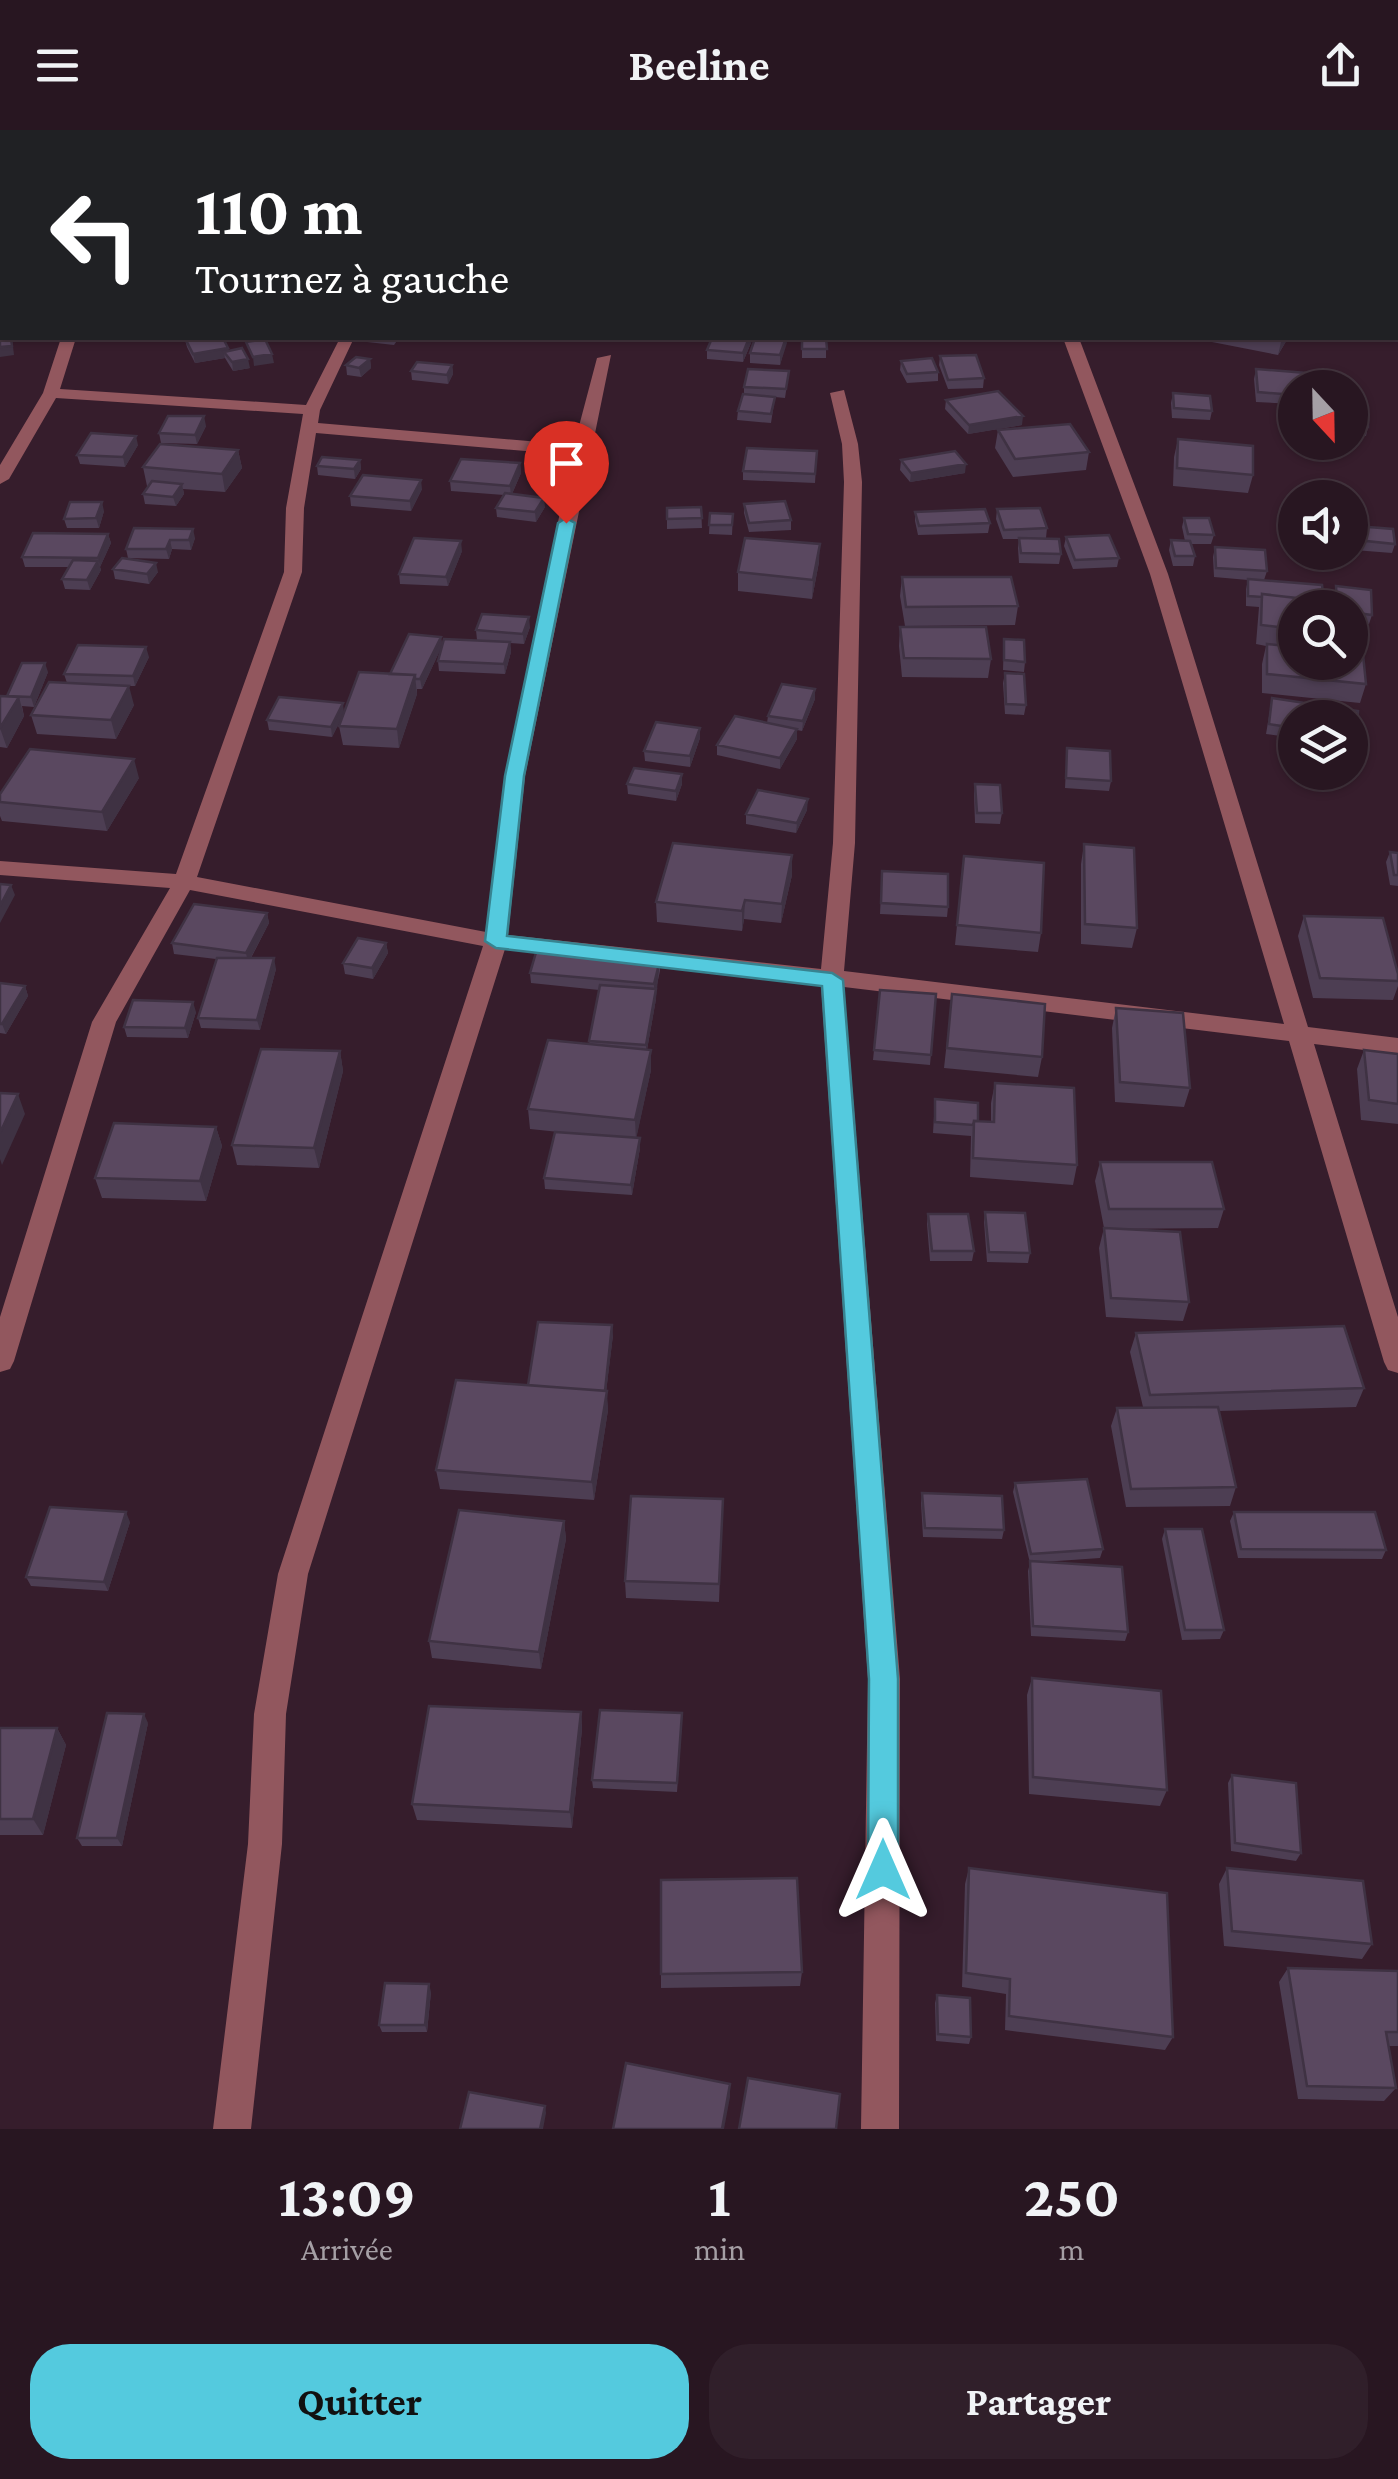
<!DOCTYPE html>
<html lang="fr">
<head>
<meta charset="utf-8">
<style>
	body { margin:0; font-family:"Crimson Pro",serif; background:#301f2a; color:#f1f3f6; height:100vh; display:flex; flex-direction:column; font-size:38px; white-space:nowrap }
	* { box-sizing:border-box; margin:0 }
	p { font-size:32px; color:#a59fa5 }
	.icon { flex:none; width:55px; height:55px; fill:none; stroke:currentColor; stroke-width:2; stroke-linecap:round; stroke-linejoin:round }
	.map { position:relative; height:1999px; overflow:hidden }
	.sheet { display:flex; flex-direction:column; background:#281621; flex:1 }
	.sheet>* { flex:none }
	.top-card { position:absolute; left:0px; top:0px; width:1400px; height:210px; box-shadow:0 2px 8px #0004,0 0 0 2px #44353f; background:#202124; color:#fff; overflow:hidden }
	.needle { width:65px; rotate:158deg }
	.buttons { position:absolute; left:1278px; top:240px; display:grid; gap:20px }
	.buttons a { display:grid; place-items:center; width:90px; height:90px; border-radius:50%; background:#281621; box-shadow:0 2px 8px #0004,0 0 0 2px #44353f; font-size:50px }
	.pin { position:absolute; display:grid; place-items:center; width:85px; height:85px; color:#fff; margin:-102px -42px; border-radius:50% 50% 50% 0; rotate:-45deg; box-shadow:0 0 10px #0007 }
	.pin .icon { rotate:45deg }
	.me { position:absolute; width:110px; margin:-55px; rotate:0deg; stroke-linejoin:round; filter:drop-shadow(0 0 8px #0008) }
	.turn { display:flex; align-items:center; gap:35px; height:210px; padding:0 30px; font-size:45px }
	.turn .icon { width:130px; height:130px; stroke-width:2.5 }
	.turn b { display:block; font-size:70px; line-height:85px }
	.eta { display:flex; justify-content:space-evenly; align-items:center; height:170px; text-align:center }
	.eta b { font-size:60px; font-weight:700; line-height:70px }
	.action { display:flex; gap:20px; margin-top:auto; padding:20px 30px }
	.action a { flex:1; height:115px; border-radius:40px; background:#54cade; color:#111; font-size:40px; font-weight:700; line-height:115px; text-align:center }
	.action a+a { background:#301f2a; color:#f1f3f6 }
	header { display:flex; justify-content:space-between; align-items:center; height:130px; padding:0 30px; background:#281621; font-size:45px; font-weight:700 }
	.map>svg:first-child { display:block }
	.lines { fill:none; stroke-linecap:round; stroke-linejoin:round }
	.street { fill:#92575e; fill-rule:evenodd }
	.wall { fill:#4d3e53 }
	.shaded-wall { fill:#3f3243 }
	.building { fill:#5a4860; stroke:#3f3243; stroke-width:2.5 }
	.route { fill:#54cade; stroke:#378390; stroke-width:2.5 }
</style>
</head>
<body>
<header><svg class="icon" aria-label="menu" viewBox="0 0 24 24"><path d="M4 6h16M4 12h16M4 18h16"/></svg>Beeline<svg class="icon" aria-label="share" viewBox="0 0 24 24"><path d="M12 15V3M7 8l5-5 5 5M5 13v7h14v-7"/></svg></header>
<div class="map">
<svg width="1398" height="1999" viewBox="0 0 1398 1999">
	<rect width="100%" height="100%" fill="#361d2c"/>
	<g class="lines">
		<!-- street -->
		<path class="street" d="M409,0h32l1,2h-32z
			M61,208h15l-16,51 246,16 34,-67h14l-34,72 -2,13 256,22 23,-87 14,-3 -86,421 -17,159 313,34 12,-126 11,-361 -2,-38 -12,-51 14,-3 14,54 4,38 -7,361 -11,128 440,53 -134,-450 -87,-236h16l89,236 140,453 90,11v16l-84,-10 84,273v56l-10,-3 -4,-8 -95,-321 -445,-54 56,692 -1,450h-38l7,-450 -47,-695 -316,-35 -197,625 -22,140 -4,130 -31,285h-38l35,-285 6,-130 24,-140 205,-628 -293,-56 -74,132 -102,339 -4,8 -10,3v-55l92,-295 78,-134 -170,-13v-14l176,13 108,-302 2,-64 17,-94 -247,-16 -47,81 -9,5v-19l43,-72zM316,303l256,22 -67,321 -19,156 -289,-55 105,-305 2,-64z"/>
	</g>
	<!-- wall -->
	<path class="wall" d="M985,0h36l-3,2h-22z
		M2,85v58h-2v-57z
		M166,208h57l6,13 21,17 -17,3 -8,-13 -30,5 -8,-16 -2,-7 -17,2z
		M348,208h51l-5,7 -45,-5z
		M712,208h41l-10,24 -36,-3v-9z
		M755,208h32l-7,27 -30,-2v-10z
		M802,208h24v20h-24z
		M1212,208h76l-10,17 -66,-13z
		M940,226l44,22 -1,10 -35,1 -9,-24z
		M370,229l1,9 -10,9 -14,-2 -1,-10z
		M901,231l37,11v9l-31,2 -7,-13z
		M452,235l1,9 -5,10 -36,-4 -1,-9z
		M1256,239l39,19v16l-39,-2 -2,-23z
		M789,241l-4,27 -10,-1 -4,26 -34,-3 1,-9 6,-17v-7z
		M1173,263l39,18 -2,9 -38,-2 -1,-15z
		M946,270l76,25 -54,9 -23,-25z
		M1350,284l18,13 -2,9 -16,-2z
		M206,296l-9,18 -36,-1 -2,-10z
		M998,300l91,22 -3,18 -73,7 -18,-29z
		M1178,309l75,36 -5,18 -75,-7 1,-29z
		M138,315l-13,22 -45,-3 -3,-9z
		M238,320l4,18 -17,24 -42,-3 1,5 -8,12 -31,-2 -2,-10 6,-8h-2l-4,-19z
		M817,321l-2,32 -72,-3v-9z
		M360,330l1,9 -6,10 -37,-4 -1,-9z
		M901,330l64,13 -55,9 -10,-12z
		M520,333l1,10 -9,21 33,13 -9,15 -39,-5 -1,-9 8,-13 -53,-4 -1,-10z
		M422,359l-11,22 -60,-5 -1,-10z
		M744,374l47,16v10l-42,2 -5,-19z
		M701,377l1,21 -35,1v-21z
		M997,379l50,19 -1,10 15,16 -2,10 -40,-1 -1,-15 1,-9h-16l-7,-20z
		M104,381l-5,17h-32l-3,-9z
		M915,382l75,11 -2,10 -70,2 -3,-14z
		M710,383l23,1 -1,21 -23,-1z
		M1184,388l30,17 -3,9h-20l4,12 -2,10h-20l-4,-16 2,-10 14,1 -3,-14z
		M1293,389l2,1v32h35l-2,7 -39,-4 1,-26z
		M1356,396l39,18 -3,9 -38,-3 -1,-15z
		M134,398l61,10 -4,12 -19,-1 -3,10 -41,-1 -2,-9z
		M108,404l3,9 -11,24 1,3 -11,20 -25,-1 -3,-10 7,-12h-44l-3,-10z
		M1066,407l53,21 -2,9 -44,2 -9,-23z
		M1215,417l52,24 -3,9 60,21 10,1 2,-16 36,29 -3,9 -19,-2v-14h-55v54l71,22 -6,19 -98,-10v-29l4,-18 -10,-2 3,-37 -13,-1v-17l2,-9 -34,-3 -1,-20z
		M462,421l-14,35 -48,-2 -1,-10z
		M819,432l-7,37 -74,-8v-19z
		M113,439l45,3 -9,12 -34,-5z
		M902,447l116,29 -3,19 -110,1 -5,-30z
		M530,497l-6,17 -14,-1 1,9 -6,22 -66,-3 -1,-10 3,-13 -19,41h-5v5l-18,54 -56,-3 -4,-19 4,-11 -11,22 -63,-7 -2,-10 77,-7 46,-39 51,-37 1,9 35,-6 -1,-10z
		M900,497l91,32 -3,19 -86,-1 -3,-31z
		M1004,509l21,23 -1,10 -21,-2z
		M149,527l-14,29h-16l15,19 -18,34 -79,-5 -6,-19 36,-32 -3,-9z
		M48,542l-14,35 -12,-1 2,10 -17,32 -7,-1v-51h7z
		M1005,543l21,32 -2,10 -19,-1 -2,-31z
		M815,559v10l-13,32 -5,-1v9l-17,30 -63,-14v-10l50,-22 1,-7z
		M1272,568l86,13 -2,26 -3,10h-3v-29h-55v20l-29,-4z
		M700,608l-10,29 -45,-6 -1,-10z
		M1067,618l44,33 -2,10 -44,-3z
		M682,644v10l-6,17 -48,-7 -1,-10z
		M139,648l-32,53 -105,-10 -2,-5v-22z
		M975,654l27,29 -2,11 -25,-1 -1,-29z
		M807,680l-11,23 -50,-9v-10z
		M1084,714l53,84 -5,20 -51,-4v-80z
		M1390,722l8,1v33l-8,-1 -4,-23z
		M964,726l77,77 -3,19 -83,-7z
		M882,741l66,36 -1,10 -67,-3z
		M792,745l-11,48 -37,-4 -2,12 -85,-9 -1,-20z
		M267,783l2,10 -18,35 25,11 -16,61 -59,-2 -3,-10 18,-59 -42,-5 -2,-11z
		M1304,786l94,58v12l-5,14 -80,-2 -15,-62z
		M386,813l2,10 -15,26 -28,-5 -2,-11z
		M660,830v11l-4,18v10l-9,51 4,20 -15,68h4v10l-8,47 -87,-6 -1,-11 15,-46 -29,-3 -2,-20 61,-65 10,-54 -68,-7 -1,-10z
		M0,853l25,3 3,10 -22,38 -6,-1z
		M880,860l56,4 -6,71 -57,-5z
		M1116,878l74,80 -6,19 -69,-5 -3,-74z
		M196,882l-8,26 -61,-1 -3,-10z
		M950,884l92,43 -4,20 -94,-9z
		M1364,920l34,4v70l-37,-4 -4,-51z
		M340,921l3,20 -24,97 -82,-3 -5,-20z
		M995,953l82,82 -4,20 -103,-8 1,-41 -38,-3 2,-34 43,22 13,1v-19z
		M216,997l6,19 -16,55 -104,-3 -7,-20z
		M1100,1032l124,47 -6,19 -113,1 84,73 -6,19 -77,-4 -7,-69 5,-20 -9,-47z
		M985,1082l45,41 -2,10 -41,-1 -3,-40z
		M928,1084l46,37 -2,10h-42l-3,-37z
		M1136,1203l228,55 -8,19 -137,4 17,76 -6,19 -104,1 -15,-81 6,-18 26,-1 -13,-55z
		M613,1205l-7,56 2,19 -14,90 -154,-11 -4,-19 92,-85z
		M1015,1353l88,66 -3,9 -57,4 85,70 -3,9 -94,-5 -3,-65 2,-8 -17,-71z
		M922,1363l82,37 -2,9 -79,-2 -2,-34z
		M723,1369l-4,103 -93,-4 -1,-17z
		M1234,1382l152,38 -4,9 -144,-1 -8,-37z
		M564,1391l2,18 -25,130 -109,-11 -3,-17z
		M130,1392l-22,69 -77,-5 -5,-9z
		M1165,1399l59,101 -4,9 -38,1 -20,-101z
		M1032,1548l135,112 -7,16 -131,-12 -2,-99z
		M581,1582l1,17 -10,99 -155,-8 -5,-16z
		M682,1592l-5,70 -84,-4 -1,-8z
		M148,1593l-26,123h-40l-5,-8z
		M0,1598h57l9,17 -23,90h-43z
		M1232,1645l69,78 -5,8 -65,-10 -3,-68z
		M969,1738l204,169 -8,13 -160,-20 1,-36 -44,-7 3,-103z
		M1227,1738l145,76 -10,15 -138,-13 -5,-62z
		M661,1750l141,92 -2,14 -139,2z
		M1288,1838l110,3v75h-10l8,42 -12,13 -86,-2 -19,-117z
		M431,1862l-4,40h-45l-3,-7z
		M937,1865l34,42 -2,7 -33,-3 -1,-38z"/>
	<!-- shaded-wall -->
	<path class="shaded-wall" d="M11,208h1l2,17 -14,2v-10z
		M167,208h30l-29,4z
		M749,208h4l-10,24v-9z
		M786,208l1,5 -7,22v-10z
		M1282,208h6l-10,17z
		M228,218l2,9 -6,-5 1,6 -30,5 -2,-9z
		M272,224l2,9 -20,3 -1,-9z
		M248,229l2,9 -17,3 -1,-9z
		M370,229l1,9 -10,9 -2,-9z
		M452,235l1,9 -5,10 -1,-9z
		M204,286l2,10 -9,18 -2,-9z
		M1023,286l-1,9 -54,9 1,-9z
		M136,306l2,9 -13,22 -2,-10z
		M238,320l4,18 -17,24 -3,-18z
		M360,330l1,9 -6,10 -1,-10z
		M520,333l1,10 -10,23 -1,-10z
		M966,334l-1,9 -55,9 1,-9z
		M421,350l1,9 -11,22 -1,-10z
		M182,354l2,10 -8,12 -3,-9z
		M544,368l1,9 -9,15 -1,-10z
		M102,372l2,9 -5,17 -3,-10z
		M193,399l2,9 -4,12 -2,-10z
		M108,404l3,9 -11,24 -2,-9z
		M170,410l2,9 -3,10 -3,-10z
		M461,411l1,10 -14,35 -2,-9z
		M820,414l-1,18 -7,37 1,-19z
		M98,431l3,9 -11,20 -3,-10z
		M156,433l2,9 -9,12 -2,-10z
		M529,487l1,10 -6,17 -1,-10z
		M441,507l1,9 -20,43 -2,-10z
		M510,512l1,10 -6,22 -1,-10z
		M146,517l3,10 -14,29 -2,-10z
		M45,533l3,9 -14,35 -3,-10z
		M415,545l2,19 -18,54 -2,-19z
		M129,556l5,19 -18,34 -5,-19z
		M815,559v10l-13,32 1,-10z
		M19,567l5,19 -17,32 -7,-20z
		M343,573l1,10 -12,24 -1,-10z
		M700,598v10l-10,29v-11z
		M797,599v10l-17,30v-11z
		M134,629l5,19 -32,53 -5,-19z
		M682,644v10l-6,17v-10z
		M808,669l-1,11 -11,23 1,-10z
		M792,725v20l-11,48 1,-19z
		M11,755l4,10 -15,28v-17z
		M745,770l-1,19 -2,12v-20z
		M267,783l2,10 -21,40 -2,-10z
		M386,813l2,10 -15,26 -1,-11z
		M274,828l2,11 -16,61 -3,-10z
		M660,830l-4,39 -10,56v-10l8,-50v-11z
		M25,856l3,10 -22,38 -4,-10z
		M193,872l3,10 -8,26 -3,-10z
		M651,920v20l-15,70 -1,-20z
		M340,921l3,20 -24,97 -5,-20z
		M18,964l7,20 -23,51 -2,-6v-26z
		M216,997l6,19 -16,55 -6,-20z
		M640,1008v10l-8,47 -1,-10z
		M612,1195l1,10 -7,58 1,-2 1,19 -14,90 -2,-18z
		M126,1382l4,10 -22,69 -4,-9z
		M564,1391l2,18 -25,130 -2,-17z
		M581,1582l1,17 -10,99 -2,-16z
		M144,1584l4,9 -26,123 -5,-8z
		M57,1598l9,17 -23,90 -10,-16z
		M429,1854l2,8 -4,40 -2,-7z
		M730,1954v13l-6,32h-2z
		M545,1976l1,7 -3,16h-3z"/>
	<!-- building -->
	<path class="building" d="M28,0h17l-3,2h-18z
		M50,0h48l-5,2h-29z
		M1226,0h25l-1,2h-17l-8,-1z
		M0,96h2v30h-2z
		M0,169h2v13l-2,1z
		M2,196v12h9l1,8 -12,1v-20z
		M185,208h38l5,10 -35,6z
		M712,208h37l-6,15 -36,-3z
		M755,208h31l-6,17 -30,-2z
		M802,208h24l1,11h-25z
		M265,209l7,15 -19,3 -7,-15z
		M242,218l6,11 -16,3 -8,-10z
		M976,225l8,23 -36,2 -8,-24z
		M356,227l14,2 -11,9 -13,-3z
		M932,228l6,14 -31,2 -6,-13z
		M417,232l35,3 -5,10 -36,-4z
		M748,239l41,2 -3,18 -42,-2z
		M1256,239l75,6 1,13h-37v7l-37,-3z
		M998,261l25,25 -54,9 -23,-25z
		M1173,263l37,3 2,15 -38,-3z
		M743,264l32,3 -4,17 -33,-3z
		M1350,284l18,1v12l-18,-2z
		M168,286h36l-9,19 -36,-2z
		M1070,294l19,28 -74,7 -17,-29z
		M91,303l45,3 -13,21 -46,-2z
		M1178,309l75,7v29l-76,-7z
		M160,314l78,6 -16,24 -79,-7z
		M747,318l70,3 -2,23 -72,-3z
		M955,321l11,13 -55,9 -10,-13z
		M322,327l38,3 -6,9 -37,-3z
		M461,329l59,4 -10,23 -60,-5z
		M363,345l58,5 -11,21 -60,-5z
		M152,351l30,3 -9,13 -30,-3z
		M505,363l39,5 -9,14 -39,-4z
		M785,371l6,19 -42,3 -5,-19z
		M70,372h32l-6,16 -32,1z
		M701,377l1,11 -35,1v-11z
		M1040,378l7,20 -43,2 -7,-21z
		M985,379l5,14 -71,3 -4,-14z
		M710,383l23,1 -1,11h-23z
		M1184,388h25l5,17 -26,-1z
		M1293,389l2,1v25h-3z
		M1356,396l37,3 2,15 -38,-4z
		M134,398l59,1 -4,11h-19l-4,9h-40z
		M33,403l75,1 -10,24 -76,-1z
		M1109,405l10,23 -44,2 -9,-23z
		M414,408l47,3 -15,36 -47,-3z
		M745,408l75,6 -7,36 -75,-8z
		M1019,408l40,1 2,15 -40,-1z
		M1171,410l19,1 5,15h-20z
		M1215,417l50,3 2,21 -51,-3z
		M122,428l34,5 -9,11 -34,-5z
		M73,430l25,1 -11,19 -25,-1z
		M902,447h109l7,29 -112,1z
		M1248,449l74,6 2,16 -62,-7v3l-14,-1z
		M1336,456l35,4 1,25 -22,-3v-4h-9v-5h-4z
		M1262,464l79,9v5h-46v21l-34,-4z
		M482,484l47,3 -6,17 -47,-4z
		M900,497h86l5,32 -87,-1z
		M409,504l32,3 -21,42h-5v-4l-25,-1z
		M444,509l66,3 -6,22 -66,-3z
		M1004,509l20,1 1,22 -21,-2z
		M1267,514l28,3v15h55v-10l13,2 3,30 -99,-10z
		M78,515l68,2 -13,29 -69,-2z
		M22,533h23l-14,34 -24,-1z
		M359,542l56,3 -18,54 -58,-3z
		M1005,543l19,1 2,31 -20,-1z
		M49,552l80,4 -18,34 -80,-5z
		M782,554l33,5 -12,32 -35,-5z
		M0,566l19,1 -19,31z
		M279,567l64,6 -12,24 -64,-7z
		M1272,568l86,13 -2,26 -6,-1v-18h-55v10l-26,-4z
		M735,586l62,13 -17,29 -63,-13z
		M656,592l44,6 -10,28 -46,-5z
		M1067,618l43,3 1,30 -45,-3z
		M30,619l104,10 -32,53 -102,-10v-8z
		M634,638l48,6 -6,17 -49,-7z
		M975,654l25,1 2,28h-25z
		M758,660l50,9 -11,24 -51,-9z
		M673,713l119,12 -10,49 -37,-4 -3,11 -86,-9z
		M1084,714l50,4 3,80 -52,-4z
		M1390,722l8,1v22h-4z
		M964,726l80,7 -3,70 -84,-8z
		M882,741l66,3v33l-67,-4z
		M0,754l11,1 -11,21z
		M194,774l73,9 -21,40 -74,-10z
		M1304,786l79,2 15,56v7l-78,-3z
		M358,808l28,5 -14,25 -29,-5z
		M537,819l123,11 -6,24 -124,-11z
		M217,828h57l-17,62 -59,-2z
		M0,853l25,3 -23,38h-2z
		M600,855l56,4 -10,56 -57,-4z
		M880,860l56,4 -5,61 -57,-5z
		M952,864l93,10 -3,53 -95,-9z
		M133,870l60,2 -8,26 -61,-1z
		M1116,878l67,5 7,75 -70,-6z
		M548,910l103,10 -16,70 -107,-11z
		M261,919l79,2 -26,97 -82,-3z
		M1364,920l34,4v50l-29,-4z
		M995,953l79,5 3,77 -104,-7 1,-37 20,1z
		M0,963l18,1 -18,39z
		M935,969l43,4v18h-4l-1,4 -38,-3z
		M114,993l102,4 -16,54 -105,-3z
		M555,1002l85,6 -9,47 -87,-7z
		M1100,1032h112l12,47h-115z
		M985,1082l40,1 5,40 -41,-1z
		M928,1084h40l6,37h-42z
		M1104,1098l76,4 9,70 -78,-4z
		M538,1192l74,3 -7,66 -77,-6z
		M1344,1196l20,62 -214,7 -14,-62z
		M456,1250l151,11 -15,91 -156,-12z
		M1218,1277l18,80 -105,2 -14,-81z
		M1087,1349l16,70 -72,5 -16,-71z
		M922,1363l80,3 2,34 -79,-2z
		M631,1366l92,3 -4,85 -94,-3z
		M50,1377l76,5 -22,70 -78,-5z
		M459,1380l105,11 -25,131 -110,-11z
		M1234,1382h141l11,38 -145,-1z
		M1165,1399h37l22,101h-39z
		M1030,1431l92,6 6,65 -95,-6z
		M1032,1548l129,13 6,99 -134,-13z
		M429,1576l152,6 -11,100 -158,-8z
		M600,1580l82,3 -5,70 -85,-3z
		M107,1583l37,1 -27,124h-40z
		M0,1598h57l-24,91h-33z
		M1232,1645l64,8 5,70 -66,-10z
		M969,1738l198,25 6,144 -164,-21 1,-37 -44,-6z
		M1227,1738l136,13 9,63 -140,-13z
		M797,1748l5,94 -141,2v-94z
		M1288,1838l110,3v61h-12l10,56 -89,-2z
		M385,1853l44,1 -4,41h-46z
		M937,1865l33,3 1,39 -33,-3z
		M626,1933l104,21 -8,45h-109z
		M748,1948l92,16 -4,35h-97z
		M469,1962l76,14 -5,23h-80z"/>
	<!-- route -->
	<path class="route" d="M566,388l9,5 -51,253 -17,160 325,37 11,7 55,699v191l-4,10 -11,5 -11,-5 -4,-10 1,-191 -47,-693 -326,-38 -11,-7 20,-165 53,-253z"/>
</svg>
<div class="buttons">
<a><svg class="needle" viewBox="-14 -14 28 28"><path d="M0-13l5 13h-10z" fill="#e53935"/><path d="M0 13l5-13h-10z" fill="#a59fa5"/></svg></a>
<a><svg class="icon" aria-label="sound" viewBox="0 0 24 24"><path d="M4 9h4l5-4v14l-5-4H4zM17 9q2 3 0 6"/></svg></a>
<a><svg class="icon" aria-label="search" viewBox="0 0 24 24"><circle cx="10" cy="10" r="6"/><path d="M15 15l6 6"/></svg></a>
<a><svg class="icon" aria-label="layers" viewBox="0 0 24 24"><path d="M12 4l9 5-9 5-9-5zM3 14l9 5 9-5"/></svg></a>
</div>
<div class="pin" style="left:566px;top:393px;background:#d93025"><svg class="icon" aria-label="arrive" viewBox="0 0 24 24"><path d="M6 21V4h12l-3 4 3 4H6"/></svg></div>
<svg class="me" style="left:883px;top:1740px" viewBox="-20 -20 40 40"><path d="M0-17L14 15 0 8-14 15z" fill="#54cade" stroke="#fff" stroke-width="4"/></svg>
<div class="top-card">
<div class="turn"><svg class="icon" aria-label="left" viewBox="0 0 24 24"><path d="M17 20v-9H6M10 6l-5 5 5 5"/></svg><div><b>110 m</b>Tournez à gauche</div></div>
</div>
</div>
<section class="sheet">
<div class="eta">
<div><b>13:09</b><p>Arrivée</p></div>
<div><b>1</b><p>min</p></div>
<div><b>250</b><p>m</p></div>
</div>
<div class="action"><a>Quitter</a><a>Partager</a></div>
</section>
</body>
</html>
